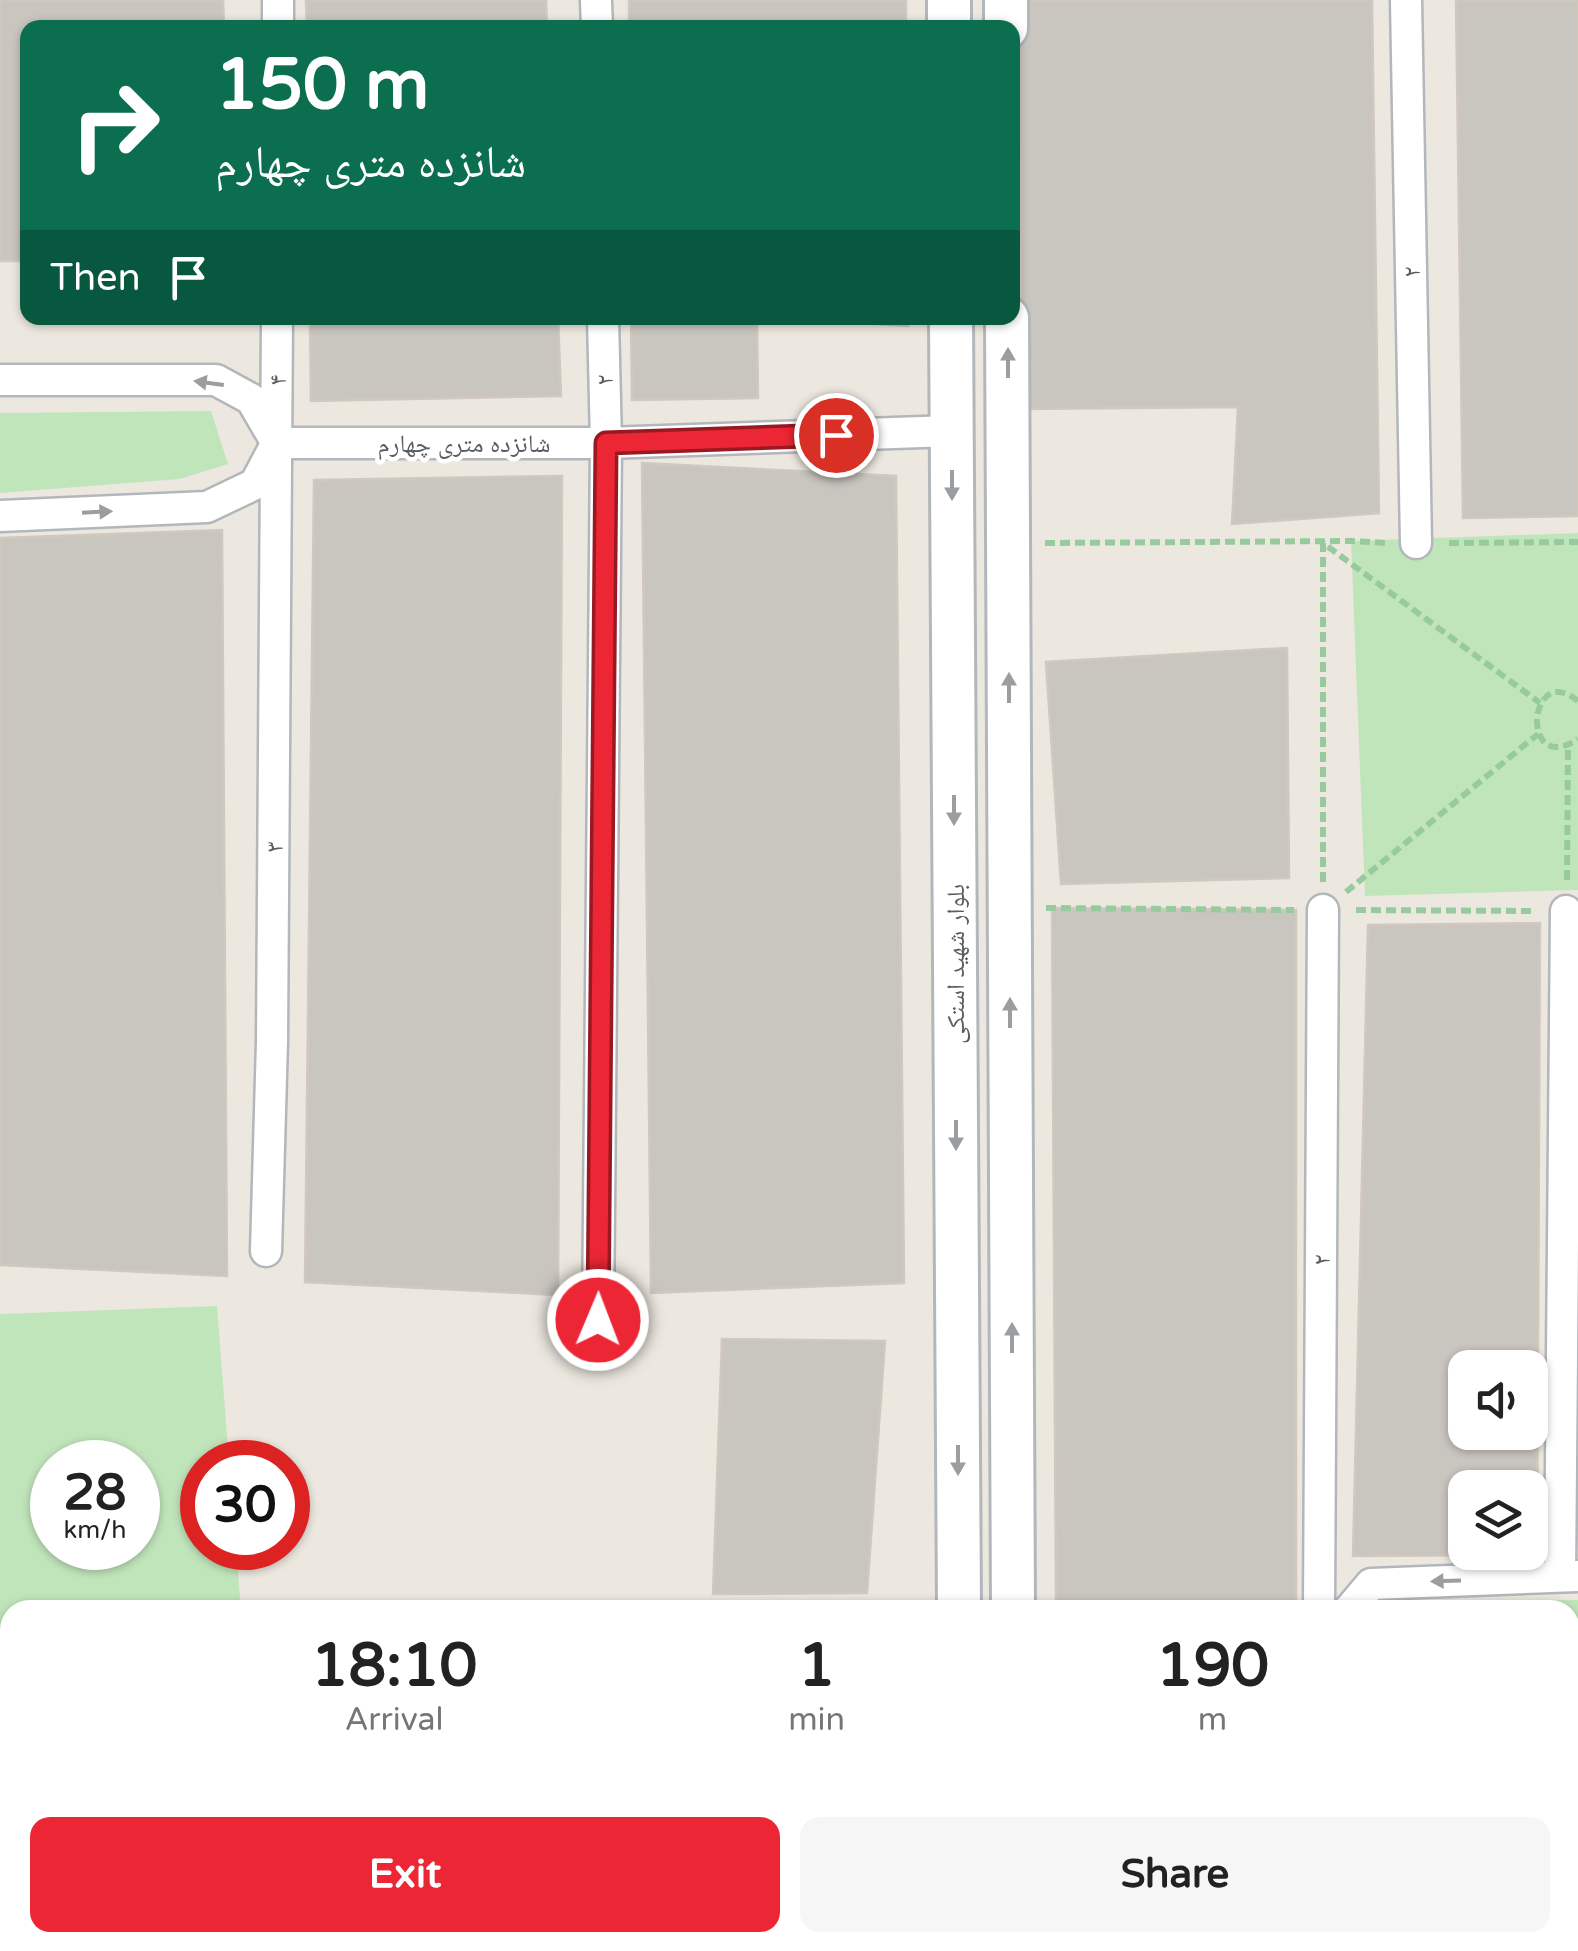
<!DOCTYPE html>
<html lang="en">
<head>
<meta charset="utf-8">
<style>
	body { margin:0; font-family:"Varela Round","Noto Naskh Arabic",sans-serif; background:#f6f6f6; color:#222; height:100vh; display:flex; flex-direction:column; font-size:38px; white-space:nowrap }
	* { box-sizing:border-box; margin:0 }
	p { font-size:32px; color:#767676 }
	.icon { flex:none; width:55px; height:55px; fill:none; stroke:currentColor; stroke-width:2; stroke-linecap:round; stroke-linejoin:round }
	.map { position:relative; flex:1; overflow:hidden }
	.details { position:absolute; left:0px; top:1600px; width:1580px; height:352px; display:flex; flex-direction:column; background:#fff; border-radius:30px 30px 0 0; box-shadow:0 2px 8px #0004 }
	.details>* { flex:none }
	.hud { position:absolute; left:20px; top:20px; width:1000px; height:305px; border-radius:20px; box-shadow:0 2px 8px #0004; background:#0b6e4f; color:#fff; overflow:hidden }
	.fabs { position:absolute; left:1448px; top:1350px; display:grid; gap:20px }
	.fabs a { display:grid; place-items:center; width:100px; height:100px; border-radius:20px; background:#fff; box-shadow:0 2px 8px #0004; font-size:50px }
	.speed { position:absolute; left:30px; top:1440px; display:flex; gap:20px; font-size:50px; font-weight:700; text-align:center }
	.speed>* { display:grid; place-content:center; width:130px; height:130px; border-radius:50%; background:#fff; box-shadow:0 2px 8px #0004; line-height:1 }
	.speed small { font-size:25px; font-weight:400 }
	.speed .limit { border:15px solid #d22; background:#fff; color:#111 }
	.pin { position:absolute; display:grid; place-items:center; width:85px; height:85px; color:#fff; margin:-42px; border:5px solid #fff; border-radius:50%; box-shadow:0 2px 10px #0007 }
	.me { position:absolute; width:110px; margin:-55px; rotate:1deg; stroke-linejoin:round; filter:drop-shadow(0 0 8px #0008) }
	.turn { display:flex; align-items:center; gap:35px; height:210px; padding:0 30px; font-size:45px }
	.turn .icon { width:130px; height:130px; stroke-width:2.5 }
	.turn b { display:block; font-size:70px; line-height:85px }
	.then { display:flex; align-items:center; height:95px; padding:0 30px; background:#0003; gap:20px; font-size:38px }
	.eta { display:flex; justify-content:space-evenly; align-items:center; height:170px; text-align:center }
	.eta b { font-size:60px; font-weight:700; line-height:70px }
	.primary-button { display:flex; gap:20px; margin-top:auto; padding:20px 30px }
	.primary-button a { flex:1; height:115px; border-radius:20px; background:#ec2634; color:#fff; font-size:40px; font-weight:700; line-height:115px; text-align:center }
	.primary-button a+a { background:#f6f6f6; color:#222 }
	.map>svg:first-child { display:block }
	.green { fill:#c1e5bb; fill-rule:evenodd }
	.building { fill:#c9c5bf; stroke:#d1c8be; stroke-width:2.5; fill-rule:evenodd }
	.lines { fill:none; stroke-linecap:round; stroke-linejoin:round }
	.street-casing { stroke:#b3b7bb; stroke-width:35 }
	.secondary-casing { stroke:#b2b7bb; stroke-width:48 }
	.path { stroke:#97cb9d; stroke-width:6; stroke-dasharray:10 5; stroke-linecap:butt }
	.street { stroke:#fff; stroke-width:30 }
	.secondary { stroke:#fff; stroke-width:42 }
	.oneway { fill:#9b9ea0 }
	.route-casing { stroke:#991922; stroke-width:25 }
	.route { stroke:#ec2634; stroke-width:18 }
	.labels { text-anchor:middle; stroke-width:9; stroke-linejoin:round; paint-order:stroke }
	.street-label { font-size:25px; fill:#595e61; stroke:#fff }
</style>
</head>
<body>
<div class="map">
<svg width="1578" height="1951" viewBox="0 0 1578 1951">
	<rect width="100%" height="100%" fill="#ece8e0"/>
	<!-- green -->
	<path class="green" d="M211,411l17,53 -48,15 -180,14v-80z
		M1578,533v357l-213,6 -14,-355z
		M217,1306l12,156h-27v86h34l5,62h-231v126h-10v-422zM52,1462h86v86h-86z
		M1578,1600v96h-8v-86h-201l11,-9z"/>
	<!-- building -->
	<path class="building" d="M0,0h223l1,28h-196v233h-28z
		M306,0h240l1,28h-240z
		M629,0h277v28h-277z
		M1021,0h351l7,513 -147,11 6,-117 -216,2z
		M1456,0h122v516l-115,2z
		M310,318h248l3,78 -250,5z
		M631,318h126l1,80 -126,2z
		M779,318h129v8z
		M642,463l254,13 8,807 -253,10z
		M562,476l-4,819 -253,-13 9,-802z
		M222,530l5,746 -227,-11v-727z
		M1287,648l2,230 -228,6 -15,-222z
		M1052,908l244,2v700h-135l-105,-5z
		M1540,923l-3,632 -184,1 15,-631zM1465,1368h65v64h-65zM1465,1488h65v64h-65z
		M722,1339l163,2 -18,252 -154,1z
		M35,1942h233v9h-232z
		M342,1942h239v9h-239z
		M648,1942h262v9h-262z
		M1033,1942h266v9h-265z
		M1358,1942h187v9h-187z"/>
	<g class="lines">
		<defs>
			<path id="street" d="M596,0l1,28
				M1406,0l10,543
				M278,28v-28
				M0,380h216l35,19 24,41
				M276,443h330l346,-12
				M0,516l207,-9 48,-23 18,-34
				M266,1251l6,-210 5,-723
				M598,1320l8,-877 -3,-125
				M1560,1576l6,-665
				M1319,1610l4,-700
				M1349,1610l22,-26 207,-8
				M1570,1717l8,1
				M2,1761l5,190
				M310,1942v9
				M1326,1942v9
				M618,1951v-9"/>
			<path id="secondary" d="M949,0v28
				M1006,0v28
				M951,318l8,1292
				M1007,318l6,1292
				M961,1942v9
				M1014,1942v9"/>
		</defs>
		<!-- street casing -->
		<use href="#street" class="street-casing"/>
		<!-- secondary casing -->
		<use href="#secondary" class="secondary-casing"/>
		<!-- path -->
		<path class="path" d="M1045,543l306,-2 36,2
			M1449,543l129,-1
			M1578,701c-50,-42 -59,77 0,38
			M1567,880l1,-134
			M1323,882v-339l217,160
			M1346,892l192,-158
			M1046,908l248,2
			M1356,910l178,1"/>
		<!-- street -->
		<use href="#street" class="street"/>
		<!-- secondary -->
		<use href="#secondary" class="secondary"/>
	</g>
	<!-- one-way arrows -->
	<defs><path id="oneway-solid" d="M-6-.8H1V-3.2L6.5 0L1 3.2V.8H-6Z" transform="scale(2.5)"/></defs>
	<g class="oneway">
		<use href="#oneway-solid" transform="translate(1008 363) rotate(-90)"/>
		<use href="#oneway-solid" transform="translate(209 383) rotate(-172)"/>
		<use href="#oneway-solid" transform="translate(952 485) rotate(90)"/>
		<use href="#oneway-solid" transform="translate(97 512) rotate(-3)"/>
		<use href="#oneway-solid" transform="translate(1009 688) rotate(-90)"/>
		<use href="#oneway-solid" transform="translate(954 810) rotate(90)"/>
		<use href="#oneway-solid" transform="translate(1010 1013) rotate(-90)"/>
		<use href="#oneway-solid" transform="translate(956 1135) rotate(90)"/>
		<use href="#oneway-solid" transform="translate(1012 1338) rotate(-90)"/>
		<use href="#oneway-solid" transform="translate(958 1460) rotate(90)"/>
		<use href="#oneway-solid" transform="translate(1446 1581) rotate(178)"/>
	</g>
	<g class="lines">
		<defs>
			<path id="route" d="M598,1320l8,-877 230,-8"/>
		</defs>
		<!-- route casing -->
		<use href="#route" class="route-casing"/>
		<!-- route -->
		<use href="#route" class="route"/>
	</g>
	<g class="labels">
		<!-- street labels -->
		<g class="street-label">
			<text transform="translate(1411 272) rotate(-91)" y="9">۲</text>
			<text transform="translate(277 380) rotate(-90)" y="9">۴</text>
			<text transform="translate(604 380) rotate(-91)" y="9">۲</text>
			<text x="464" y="452">شانزده متری چهارم</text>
			<text transform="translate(274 847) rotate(-90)" y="9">۳</text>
			<text transform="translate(955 964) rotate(-90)" y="9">بلوار شهید استکی</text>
			<text transform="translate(1321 1260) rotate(-90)" y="9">۲</text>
		</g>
	</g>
</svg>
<div class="fabs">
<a><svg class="icon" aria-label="sound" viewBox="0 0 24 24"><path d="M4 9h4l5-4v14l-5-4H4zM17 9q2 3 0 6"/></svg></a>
<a><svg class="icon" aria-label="layers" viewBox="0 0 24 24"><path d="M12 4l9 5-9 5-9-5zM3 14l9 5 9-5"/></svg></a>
</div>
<div class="speed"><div>28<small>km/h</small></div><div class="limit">30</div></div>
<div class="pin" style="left:836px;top:435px;background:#d93025"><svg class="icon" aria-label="arrive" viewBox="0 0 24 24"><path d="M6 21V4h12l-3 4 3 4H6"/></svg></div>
<svg class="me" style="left:598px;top:1320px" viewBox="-20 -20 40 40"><circle r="17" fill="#ec2634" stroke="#fff" stroke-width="3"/><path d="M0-11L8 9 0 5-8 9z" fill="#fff"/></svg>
<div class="hud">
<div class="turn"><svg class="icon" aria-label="right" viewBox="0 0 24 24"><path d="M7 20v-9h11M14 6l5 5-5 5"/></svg><div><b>150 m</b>شانزده متری چهارم</div></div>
<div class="then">Then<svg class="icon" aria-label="arrive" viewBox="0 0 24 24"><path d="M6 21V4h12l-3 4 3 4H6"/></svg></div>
</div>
<section class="details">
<div class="eta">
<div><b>18:10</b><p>Arrival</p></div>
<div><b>1</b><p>min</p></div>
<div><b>190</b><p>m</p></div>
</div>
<div class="primary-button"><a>Exit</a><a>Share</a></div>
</section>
</div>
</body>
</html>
